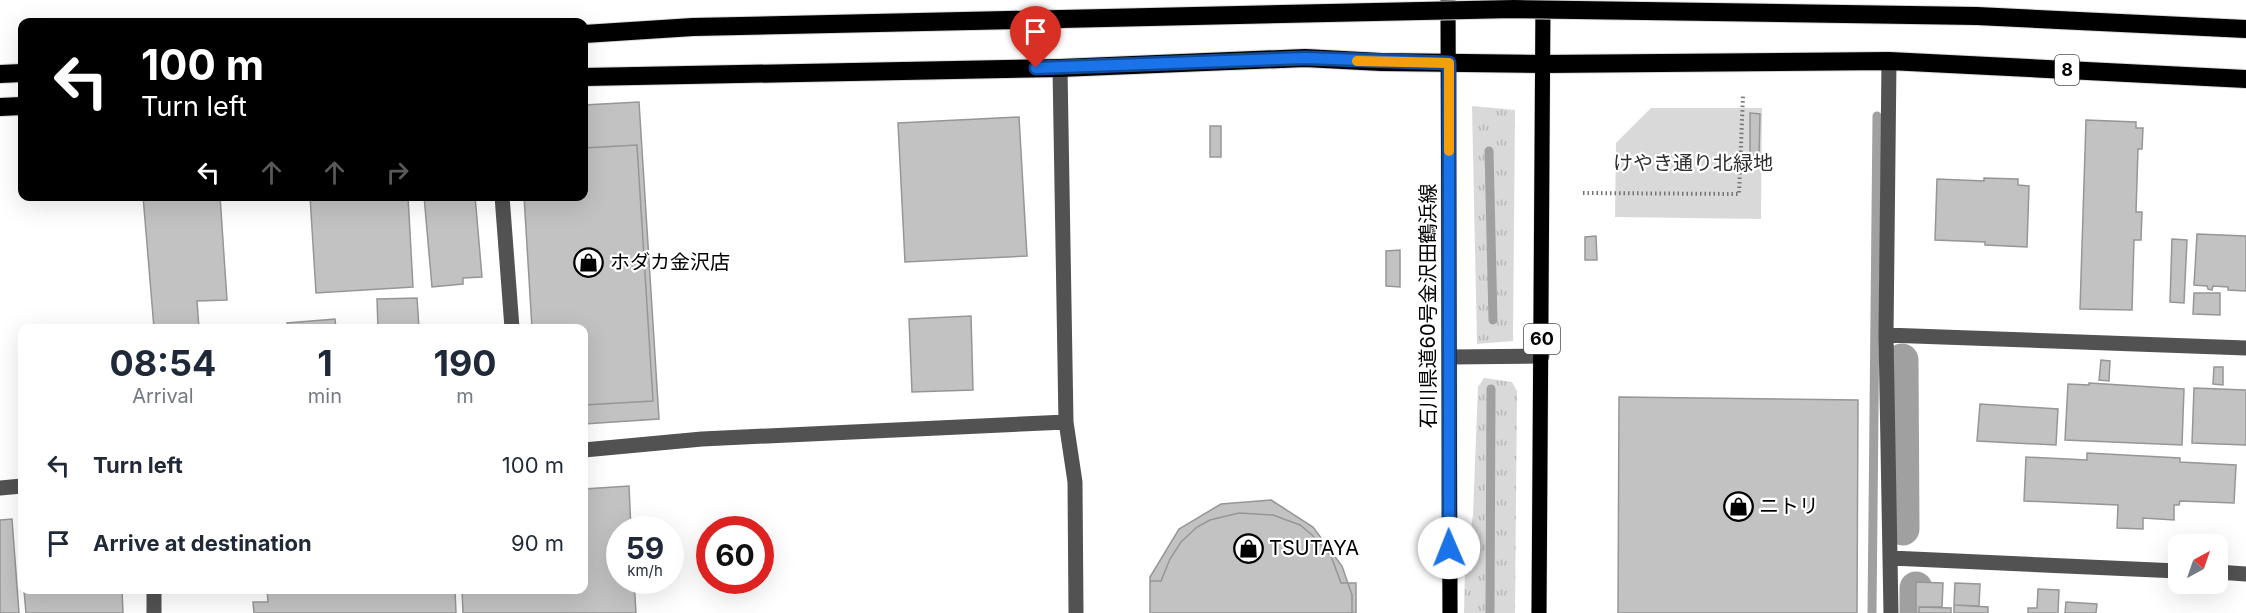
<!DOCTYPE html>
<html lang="en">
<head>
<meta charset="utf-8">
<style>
	body { margin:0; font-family:Inter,"Noto Sans JP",sans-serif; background:#f2f2f3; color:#1f2937; height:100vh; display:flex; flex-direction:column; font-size:22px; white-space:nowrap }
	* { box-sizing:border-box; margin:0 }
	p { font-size:20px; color:#747a83 }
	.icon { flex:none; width:33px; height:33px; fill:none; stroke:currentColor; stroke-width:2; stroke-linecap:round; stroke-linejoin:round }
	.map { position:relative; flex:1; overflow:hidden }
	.details { position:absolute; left:18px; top:324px; width:570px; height:270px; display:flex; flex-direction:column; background:#fff; border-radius:12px; box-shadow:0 6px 24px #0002 }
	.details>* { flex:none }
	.top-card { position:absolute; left:18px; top:18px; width:570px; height:183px; border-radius:12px; box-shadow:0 6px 24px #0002; background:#000; color:#fff; overflow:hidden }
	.needle { width:39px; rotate:40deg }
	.controls { position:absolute; left:2168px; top:534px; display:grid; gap:12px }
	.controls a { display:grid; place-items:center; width:60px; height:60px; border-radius:12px; background:#fff; box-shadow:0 6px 24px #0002; font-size:30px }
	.speed { position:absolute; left:606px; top:516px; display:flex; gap:12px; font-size:30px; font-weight:700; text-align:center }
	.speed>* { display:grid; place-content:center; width:78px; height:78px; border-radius:50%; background:#fff; box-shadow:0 6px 24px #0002; line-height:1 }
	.speed small { font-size:15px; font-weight:400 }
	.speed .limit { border:9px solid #d22; background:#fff; color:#111 }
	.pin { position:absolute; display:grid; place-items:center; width:51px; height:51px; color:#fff; margin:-62px -26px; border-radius:50% 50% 50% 0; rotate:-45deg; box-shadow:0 0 6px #0007 }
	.pin .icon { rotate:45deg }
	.me { position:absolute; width:66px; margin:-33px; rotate:359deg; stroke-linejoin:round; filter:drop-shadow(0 0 4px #0008) }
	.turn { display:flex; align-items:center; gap:21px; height:126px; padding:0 24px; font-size:27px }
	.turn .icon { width:78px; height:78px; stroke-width:2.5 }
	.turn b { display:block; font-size:42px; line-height:51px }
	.lanes { display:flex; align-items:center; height:57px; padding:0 24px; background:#0003; justify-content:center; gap:30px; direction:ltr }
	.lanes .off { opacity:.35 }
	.eta { display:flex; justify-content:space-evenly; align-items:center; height:102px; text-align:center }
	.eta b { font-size:36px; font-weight:700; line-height:42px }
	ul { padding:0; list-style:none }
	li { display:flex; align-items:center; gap:18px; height:78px; padding:0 24px }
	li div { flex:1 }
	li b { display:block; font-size:22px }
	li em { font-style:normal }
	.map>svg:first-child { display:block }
	.grass { fill:url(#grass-tufts) }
	.park { fill:#d9d9d9 }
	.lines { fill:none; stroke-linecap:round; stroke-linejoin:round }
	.stream { stroke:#a0a0a0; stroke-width:9 }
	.canal { stroke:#a0a0a0; stroke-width:33 }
	.building { fill:#c2c2c2; stroke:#969696; stroke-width:1.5 }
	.major-casing { stroke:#dbdbdb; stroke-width:16 }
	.highway-casing { stroke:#dbdbdb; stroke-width:20 }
	.path { stroke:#747474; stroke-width:4; stroke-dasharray:1.5 3; stroke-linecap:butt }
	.minor { stroke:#525252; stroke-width:15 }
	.major { stroke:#000; stroke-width:15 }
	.highway { stroke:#000; stroke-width:18 }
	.highway-bridge-casing { stroke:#dbdbdb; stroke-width:20; stroke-linecap:butt }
	.highway-bridge { stroke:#000; stroke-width:18 }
	.route-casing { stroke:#114b97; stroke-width:15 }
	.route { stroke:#1a73e8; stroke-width:10 }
	.slow { stroke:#f59e0b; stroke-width:10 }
	.labels { text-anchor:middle; stroke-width:4.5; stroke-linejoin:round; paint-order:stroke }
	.shield { fill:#fff; stroke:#4c4c4c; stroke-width:1.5 }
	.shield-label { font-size:18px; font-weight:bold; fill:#000 }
	.park-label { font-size:20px; fill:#303030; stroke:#fff }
	.poi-label { font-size:20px; fill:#000; stroke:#fff; text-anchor:start }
	.street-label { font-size:20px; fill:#000; stroke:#fff }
</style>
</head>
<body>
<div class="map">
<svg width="2246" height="613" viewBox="0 0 2246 613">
	<defs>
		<pattern id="grass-tufts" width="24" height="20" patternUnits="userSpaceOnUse" patternTransform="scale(1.5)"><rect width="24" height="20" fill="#d9d9d9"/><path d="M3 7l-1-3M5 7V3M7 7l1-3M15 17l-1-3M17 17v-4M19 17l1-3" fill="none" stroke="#b8b8b8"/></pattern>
	</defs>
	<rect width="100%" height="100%" fill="#fff"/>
	<!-- grass -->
	<path class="grass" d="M1472,106l43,4 -2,231 -36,3z
		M1484,378l28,4 5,9 -2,222h-51l1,-47 8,-51 5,-128z"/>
	<!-- park -->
	<path class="park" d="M1651,108h111l-1,111 -146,-2 1,-74z"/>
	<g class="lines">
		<!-- stream -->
		<path class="stream" d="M1489,151l4,169
			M1490,613l1,-224
			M1872,613l5,-497"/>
		<!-- canal -->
		<path class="canal" d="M1902,360l1,169
			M1916,613v-25"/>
	</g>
	<!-- building -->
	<path class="building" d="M639,102l20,317 -75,5v-96h-52l-8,-132h60v-91z
		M1750,113l10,1 -1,43h-9z
		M1019,117l8,139 -122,6 -7,-139z
		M2086,120l50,2v6h7l-1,21h-4l-2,63h6l-1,28h-7l-2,70 -52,-1z
		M1210,126h11v31h-11z
		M637,145l16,256 -69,4v-77h-52l-8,-132h60v-48z
		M1984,178l34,1v6l11,1 -2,61 -42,-2v-3l-50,-2 2,-61 47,2z
		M143,196h77l7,104 -30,1 2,27h-45z
		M310,196h98l5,91 -97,6z
		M424,196h51l7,81 -19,1v6l-31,3z
		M2197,234l49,2v55l-18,-1v-3l-15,-1 -1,4 -4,-1 -1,-3 -13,-1z
		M1596,236l1,24h-12v-23z
		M2172,239l15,1 -3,63 -14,-1z
		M1400,250v37l-14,-1v-35z
		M2194,293h26v22l-27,-1z
		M417,298l2,30h-41l-1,-29z
		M971,316l2,74 -61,2 -3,-73z
		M335,319l1,9h-48l-1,-5z
		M2101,360l9,1 -1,20 -10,-1z
		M2214,367h9v18l-10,-1z
		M2089,383l95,6 -2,56 -117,-5 3,-56 21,1z
		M2194,388l52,2v55l-54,-2z
		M1619,397l239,3 -1,213h-239z
		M1980,404l78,5 -2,36 -79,-4z
		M2087,453l93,5v4l56,3 -2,38 -54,-2 -1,4h-5v15l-31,-2v11l-26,-1 1,-23 -94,-4 2,-44 61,3z
		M629,486l2,44h-11v50h14l2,33h-173l-1,-23h122v-101z
		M1271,500l42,27 29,39 10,29v18h-202v-36l29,-48 42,-25z
		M1239,513l34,2 27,10 12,10 19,21 10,27h15v30h-206v-32h11l9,-22 11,-17 16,-15 13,-7z
		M12,519l7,94h-19v-93z
		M1916,582l27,1 -1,24h-23v6h-3z
		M1955,583l25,1 -1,22 -25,-1z
		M2038,589l21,1 -1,23h-30v-5h9z
		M24,590h98l1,23h-97z
		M267,590h188l1,23h-202l-1,-11h15z
		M2066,602l31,2 -1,9h-31z
		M1954,605l34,2v6h-34z
		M1919,607l32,1v5h-32z"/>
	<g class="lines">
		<defs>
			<path id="major" d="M1448,0l2,613
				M1539,613l4,-613"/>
			<path id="highway" d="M0,74l22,-1
				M584,77l476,-9 245,-10 76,4 162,2 346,-3 357,18
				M0,107l22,-1"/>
		</defs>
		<!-- major casing -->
		<use href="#major" class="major-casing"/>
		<!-- highway casing -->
		<use href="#highway" class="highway-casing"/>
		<!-- path -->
		<path class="path" d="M1583,193l156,1 4,-98"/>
		<!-- minor -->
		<path class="minor" d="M1889,61l-3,274 5,278
			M1060,68l6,354
			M502,196l10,132
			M1886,335l360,13
			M1450,357l92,-1
			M584,450l118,-11 364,-17 9,60 1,131
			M0,488l22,-2
			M1891,558l287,13
			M2217,572l29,2
			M154,590v23"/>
		<!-- major -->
		<use href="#major" class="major"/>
		<!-- highway -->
		<use href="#highway" class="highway"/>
		<defs>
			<path id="highway-bridge" d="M584,34l109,-7 821,-18 463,7 269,13"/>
		</defs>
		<!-- highway-bridge casing -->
		<use href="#highway-bridge" class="highway-bridge-casing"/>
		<!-- highway-bridge -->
		<use href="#highway-bridge" class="highway-bridge"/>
	</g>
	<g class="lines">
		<defs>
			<path id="route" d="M1036,68l269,-10 144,5v485"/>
		</defs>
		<!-- route casing -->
		<use href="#route" class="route-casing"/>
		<!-- route -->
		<use href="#route" class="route"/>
		<!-- slow -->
		<path class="slow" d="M1357,61l92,2v88"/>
	</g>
	<!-- icons -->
	<defs>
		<symbol id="shop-ring" viewBox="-11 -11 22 22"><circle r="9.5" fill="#fff" stroke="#000" stroke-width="1.5"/><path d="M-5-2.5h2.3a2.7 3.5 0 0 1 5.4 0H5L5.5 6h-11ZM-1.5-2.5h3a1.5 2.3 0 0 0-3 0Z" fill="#000"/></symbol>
	</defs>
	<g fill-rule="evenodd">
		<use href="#shop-ring" x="572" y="246" width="33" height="33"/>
		<use href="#shop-ring" x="1722" y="490" width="33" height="33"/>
		<use href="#shop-ring" x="1232" y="532" width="33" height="33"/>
	</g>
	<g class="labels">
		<!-- shield labels -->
		<g class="shield">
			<rect x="2055" y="55" width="24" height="30" rx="4.5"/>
			<rect x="1524" y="324" width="36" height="30" rx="4.5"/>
		</g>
		<g class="shield-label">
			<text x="2067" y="76">8</text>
			<text x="1542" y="345">60</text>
		</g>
		<!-- park labels -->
		<g class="park-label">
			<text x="1693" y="170">けやき通り北緑地</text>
		</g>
		<!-- poi labels -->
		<g class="poi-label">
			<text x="610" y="269">ホダカ金沢店</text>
			<text x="1759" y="513">ニトリ</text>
			<text x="1269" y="555">TSUTAYA</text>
		</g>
		<!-- street labels -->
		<g class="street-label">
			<text transform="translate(1428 306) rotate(-90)" y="7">石川県道60号金沢田鶴浜線</text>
		</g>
	</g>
</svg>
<div class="controls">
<a><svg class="needle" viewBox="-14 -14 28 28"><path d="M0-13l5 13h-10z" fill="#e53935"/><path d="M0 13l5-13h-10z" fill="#747a83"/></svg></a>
</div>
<div class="speed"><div>59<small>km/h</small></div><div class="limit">60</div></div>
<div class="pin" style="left:1036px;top:68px;background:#d93025"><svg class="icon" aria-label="arrive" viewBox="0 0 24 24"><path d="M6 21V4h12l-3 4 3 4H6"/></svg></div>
<svg class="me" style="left:1449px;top:548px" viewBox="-20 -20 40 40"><circle r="19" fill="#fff"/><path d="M0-13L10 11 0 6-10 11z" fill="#1a73e8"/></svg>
<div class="top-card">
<div class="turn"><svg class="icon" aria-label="left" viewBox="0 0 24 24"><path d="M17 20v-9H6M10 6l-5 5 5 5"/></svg><div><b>100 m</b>Turn left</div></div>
<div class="lanes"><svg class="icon" aria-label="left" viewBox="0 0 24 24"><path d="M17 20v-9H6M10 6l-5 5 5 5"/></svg><svg class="icon off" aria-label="ahead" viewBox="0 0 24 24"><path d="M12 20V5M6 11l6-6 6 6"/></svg><svg class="icon off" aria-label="ahead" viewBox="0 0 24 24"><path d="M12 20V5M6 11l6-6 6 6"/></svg><svg class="icon off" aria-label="right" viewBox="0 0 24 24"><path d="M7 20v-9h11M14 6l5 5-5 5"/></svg></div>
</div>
<section class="details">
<div class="eta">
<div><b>08:54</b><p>Arrival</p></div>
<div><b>1</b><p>min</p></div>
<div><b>190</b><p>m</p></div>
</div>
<ul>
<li><svg class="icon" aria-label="left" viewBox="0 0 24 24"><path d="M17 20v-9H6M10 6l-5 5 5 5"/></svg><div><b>Turn left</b></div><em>100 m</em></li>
<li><svg class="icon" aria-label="arrive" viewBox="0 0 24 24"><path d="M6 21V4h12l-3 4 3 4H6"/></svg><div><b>Arrive at destination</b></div><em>90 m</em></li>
</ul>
</section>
</div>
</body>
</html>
